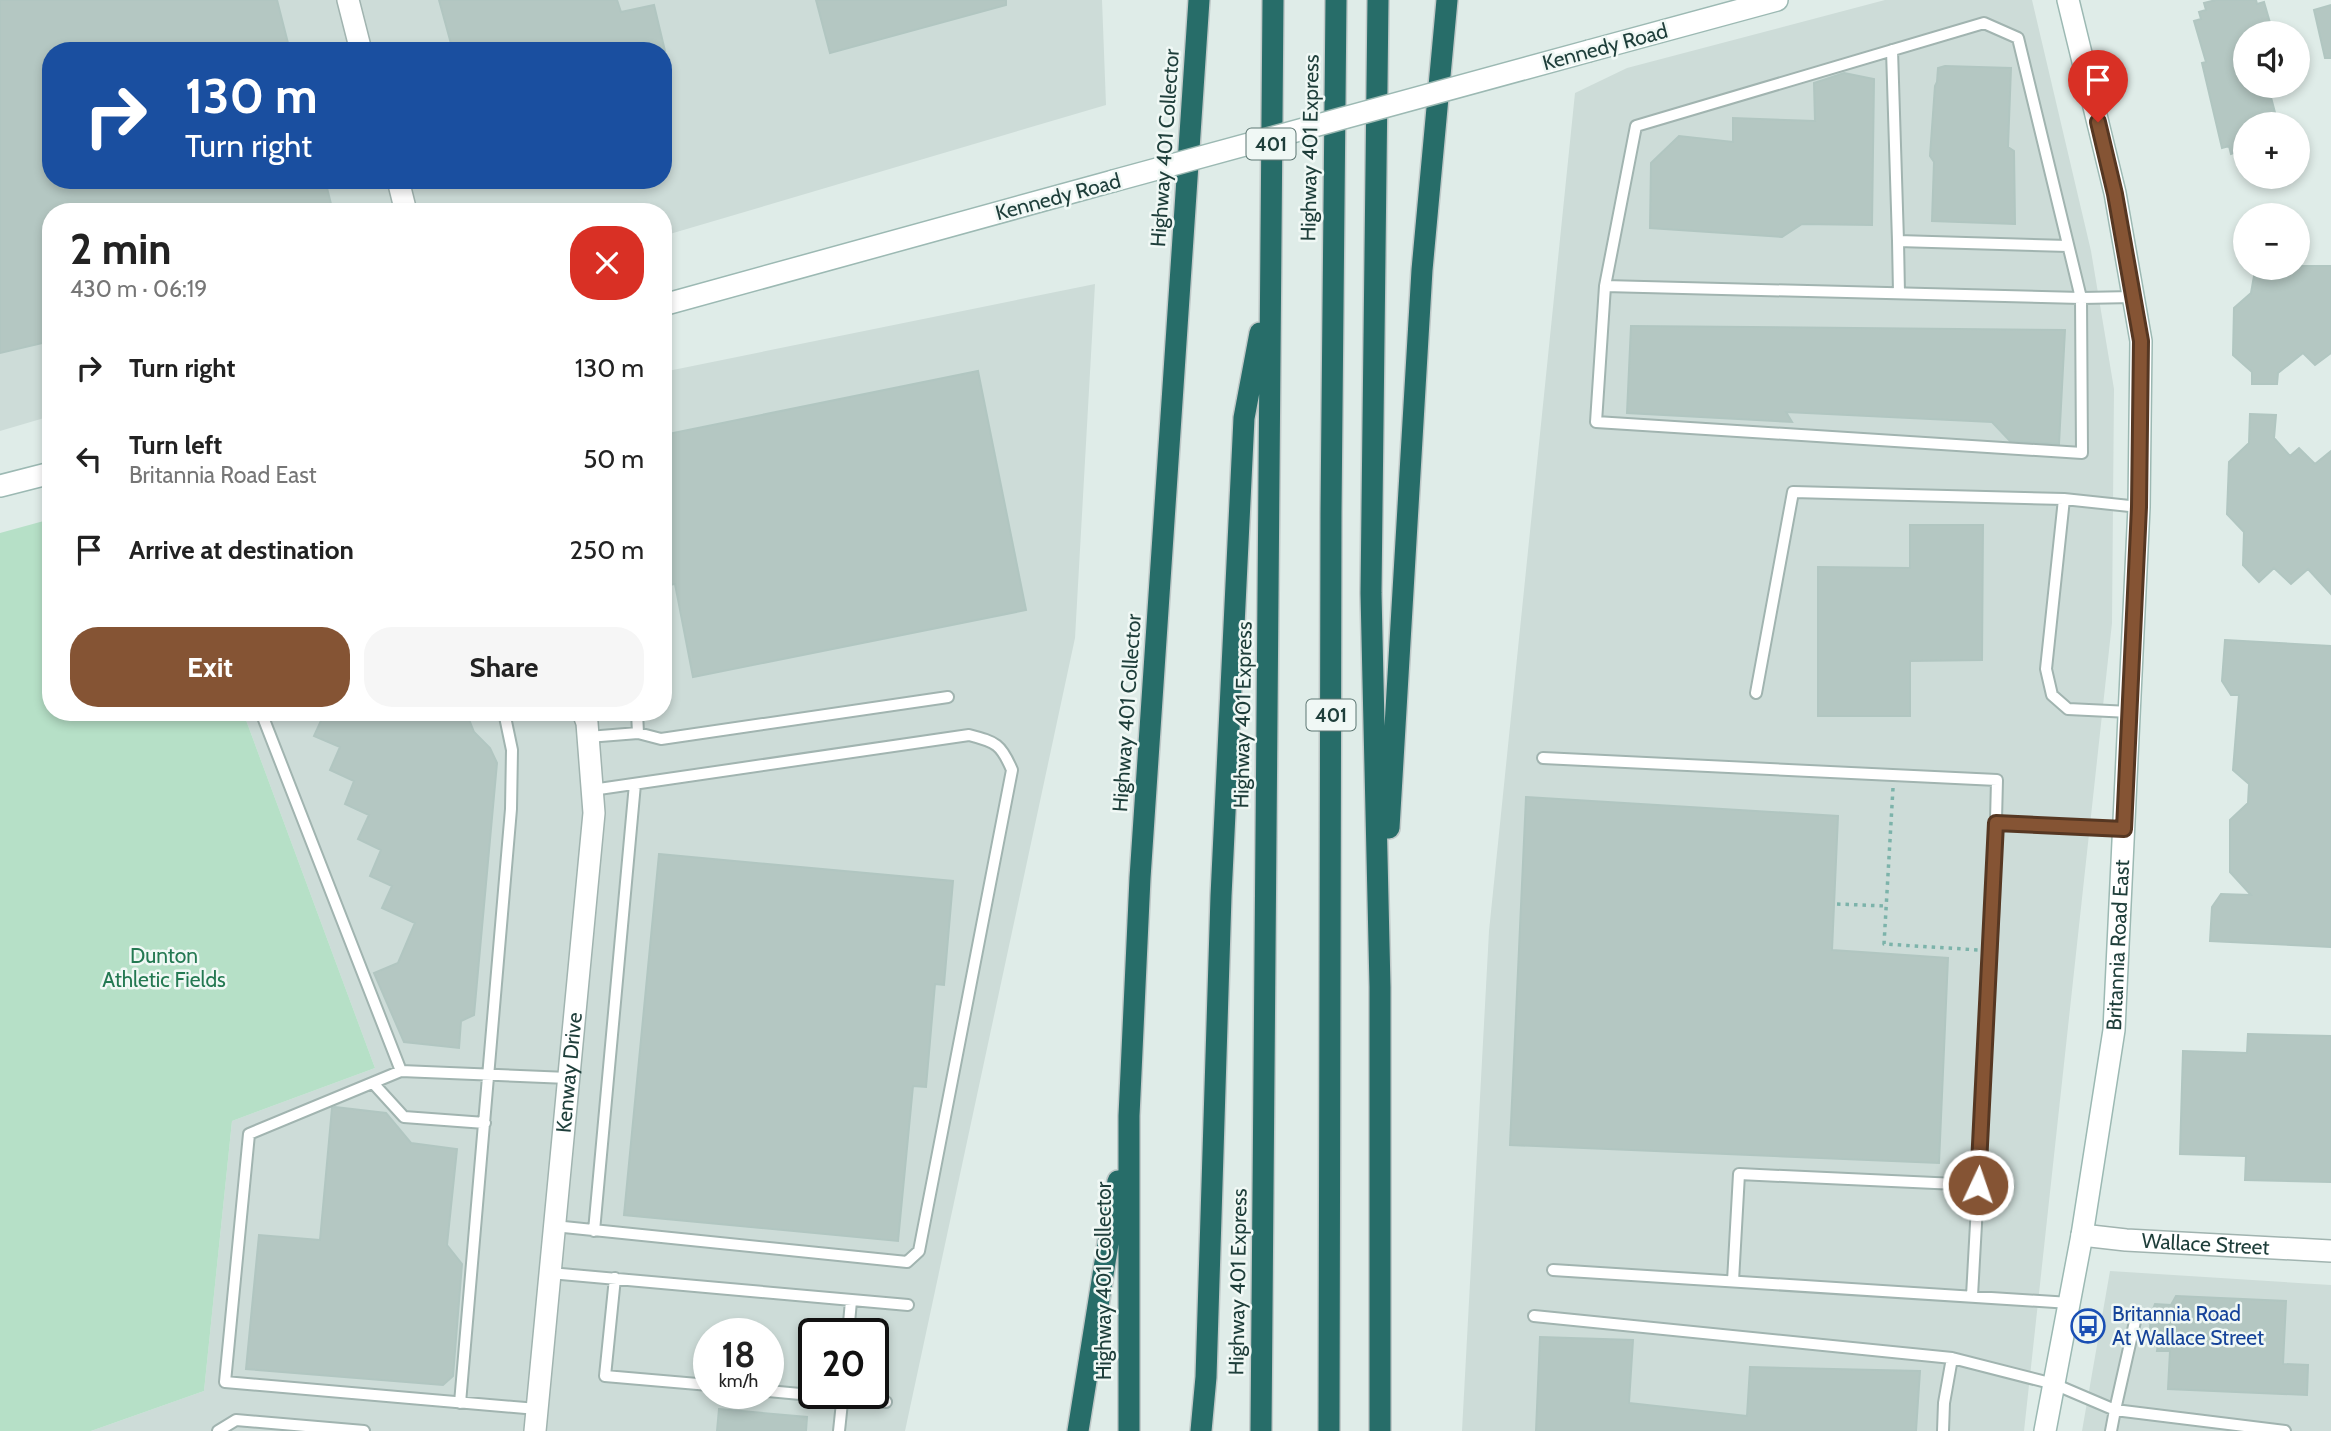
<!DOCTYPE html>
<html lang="en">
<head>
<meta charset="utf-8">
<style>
	body { margin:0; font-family:Cabin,sans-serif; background:#f6f6f6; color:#222; height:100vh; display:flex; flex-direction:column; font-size:26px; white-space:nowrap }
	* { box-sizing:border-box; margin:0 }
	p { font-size:23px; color:#767676 }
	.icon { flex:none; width:38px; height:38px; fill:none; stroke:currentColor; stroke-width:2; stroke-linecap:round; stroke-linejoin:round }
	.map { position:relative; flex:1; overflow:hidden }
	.drawer { position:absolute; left:42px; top:203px; width:630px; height:518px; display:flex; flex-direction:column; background:#fff; border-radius:28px; box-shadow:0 4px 10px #0003 }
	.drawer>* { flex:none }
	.banner { position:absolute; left:42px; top:42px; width:630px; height:147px; border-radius:28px; box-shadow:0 4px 10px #0003; background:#1a4fa0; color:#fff; overflow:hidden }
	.controls { position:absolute; left:2233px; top:21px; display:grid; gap:14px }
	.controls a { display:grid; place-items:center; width:77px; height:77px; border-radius:50%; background:#fff; box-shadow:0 4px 10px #0003; font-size:35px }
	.speed { position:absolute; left:693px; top:1318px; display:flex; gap:14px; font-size:35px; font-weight:700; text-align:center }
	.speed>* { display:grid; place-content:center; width:91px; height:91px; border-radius:50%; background:#fff; box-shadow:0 4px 10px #0003; line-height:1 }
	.speed small { font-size:18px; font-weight:400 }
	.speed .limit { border:4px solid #111; border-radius:10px; background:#fff; color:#111 }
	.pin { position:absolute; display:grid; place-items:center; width:60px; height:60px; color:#fff; margin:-72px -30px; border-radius:50% 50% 50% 0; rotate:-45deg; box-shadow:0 0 7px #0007 }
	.pin .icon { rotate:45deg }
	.me { position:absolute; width:77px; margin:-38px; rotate:3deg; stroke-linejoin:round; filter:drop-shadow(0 0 5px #0008) }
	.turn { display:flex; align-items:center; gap:24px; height:147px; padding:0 28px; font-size:32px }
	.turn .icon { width:91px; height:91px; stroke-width:2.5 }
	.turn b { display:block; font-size:49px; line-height:60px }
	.round { display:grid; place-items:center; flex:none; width:74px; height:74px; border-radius:28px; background:#f6f6f6 }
	.headline { display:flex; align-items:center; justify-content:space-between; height:119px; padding:0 28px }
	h1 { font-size:42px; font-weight:800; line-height:52px }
	.button { display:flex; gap:14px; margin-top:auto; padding:14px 28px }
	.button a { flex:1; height:80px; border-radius:28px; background:#855434; color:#fff; font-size:28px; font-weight:800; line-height:80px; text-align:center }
	.button a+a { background:#f6f6f6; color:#222 }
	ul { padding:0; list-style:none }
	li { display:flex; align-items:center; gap:21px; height:91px; padding:0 28px }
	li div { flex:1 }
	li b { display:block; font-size:26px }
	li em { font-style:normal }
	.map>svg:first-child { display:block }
	.built { fill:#cddcd8; fill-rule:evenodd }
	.green { fill:#b6e0c7 }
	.building { fill:#b4c7c2; stroke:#b1c6c1; stroke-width:2 }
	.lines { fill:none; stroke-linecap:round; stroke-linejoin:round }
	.lane-casing { stroke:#a1b4b0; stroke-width:14 }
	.street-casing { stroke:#a1b4b0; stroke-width:24 }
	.secondary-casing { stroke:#9cb9b3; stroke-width:24 }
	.highway-casing { stroke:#c0c9c8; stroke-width:24 }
	.path { stroke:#7cb3aa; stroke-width:3.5; stroke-dasharray:3.5 5; stroke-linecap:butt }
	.lane { stroke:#fff; stroke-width:10 }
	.street { stroke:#fff; stroke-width:21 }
	.secondary { stroke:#fff; stroke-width:21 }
	.highway { stroke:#276d69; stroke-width:21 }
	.secondary-bridge-casing { stroke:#9cb9b3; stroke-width:24; stroke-linecap:butt }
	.secondary-bridge { stroke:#fff; stroke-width:21 }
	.route-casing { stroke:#563722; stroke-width:18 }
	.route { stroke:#855434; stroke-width:12 }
	.labels { text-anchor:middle; stroke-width:5; stroke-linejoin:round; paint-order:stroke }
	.shield { fill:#f0f8f5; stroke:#5d7672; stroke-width:2 }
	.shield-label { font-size:19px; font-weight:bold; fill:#1e3e3a }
	.street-label { font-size:21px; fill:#1e3e3a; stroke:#f0f8f5 }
	.park-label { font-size:21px; fill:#247952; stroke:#f0f8f5 }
	.transit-label { font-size:21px; fill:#164399; stroke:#f0f8f5; text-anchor:start }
</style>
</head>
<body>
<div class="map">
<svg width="2331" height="1431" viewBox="0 0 2331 1431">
	<rect width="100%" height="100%" fill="#dfece8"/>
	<!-- built -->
	<path class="built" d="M0,0h1102l4,105 -443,131v-24h-612v204l-51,15zM51,51h612v129h-612z
		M1885,0h147l59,251 23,138 -2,234 -88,808h-562l27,-500 86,-838 52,-25z
		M1095,284l-20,354 -170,793h-814l113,-40 28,-270 143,-53 -132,-356h420v-340zM709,1334h59v59h-59zM814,1334h59v59h-59z
		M2110,1271l221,14v146h-249z"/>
	<!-- green -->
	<path class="green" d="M51,519v193h192l132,356 -143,53 -28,270 -113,40h-91v-898z"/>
	<!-- building -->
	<path class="building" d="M0,0h277l13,51h-239v129h274l8,32h-282v129l-51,12z
		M439,0h178l4,12 33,-7 11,46h-212z
		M816,0h190v5l-176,48z
		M2216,0h40l1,4 7,-2 9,31h-28v53h23l10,38h-33v25l-14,5 -2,-8 -7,2 -20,-85 4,-1 -12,-41 7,-2 -2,-7 7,-2 -2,-7z
		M2331,5v53h-6l-11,-48z
		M1945,66l66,2 -3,79 6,4 1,73 -83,-3 2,-59 -4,-6 5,-70 2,-4 1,-14z
		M1844,73l30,6 -2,146 -70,-1 -20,13 -132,-9 1,-65 28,-27 54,6v-24l82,3 -1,-38z
		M2298,266h33v87l-16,12 -12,-12 -25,20 -1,11h-25v-12l-19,-17 1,-47 17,-15 3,-17 33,-1 1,-7h10z
		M1631,326l434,4 -6,114 -49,-3 -18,-19 -206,-10 6,10 -165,-9z
		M978,371l48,239 -333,67 -18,-93 -12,2v-151z
		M2250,414l26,1 -2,23 16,18 9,-8 16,16 16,-13v143l-23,-25 -17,15 -17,-16 -15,14 -16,-17 1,-33 -17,-18 2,-52 20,-19z
		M1910,525h73l-1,135 -72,1v55h-92v-149l92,1z
		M2225,640l106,6v301l-121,-6 2,-34 9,-13 30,1 -21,-23v-52l18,-17 1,-19 -16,-14 6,-75h-8l-9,-14z
		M325,712h141l8,20 16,16 7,15 -23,252 -13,6 -2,27 -55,-6 -30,-69 24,-10 17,-40 -33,-15 10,-22 -22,-10 11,-26 -23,-11 11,-24 -24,-11 9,-23 -24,-11 10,-23 -26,-11z
		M1526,797l312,19 -6,134 116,8 -9,205 -429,-18z
		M659,854l294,27 -9,104 -9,-1 -9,103 -13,-1 -15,155 -274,-26z
		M2248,1034l83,2v146l-86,-2 1,-24 -66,-2 3,-103 64,2z
		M335,1107l51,6 25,30 46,6 -10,96 15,19 -9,112 -10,9 -197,-16 13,-134 61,5 12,-132z
		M2176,1296l110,5 -3,63 25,1 -1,30 -139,-6 2,-38h-13l1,-7 -9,-1 2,-29 4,-10 16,1z
		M1540,1337l93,3 -4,63 118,13 3,-49 170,4 -4,60h-380z
		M719,1409l88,8 -1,14h-89z"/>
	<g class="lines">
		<defs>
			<path id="lane" d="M1892,50l6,191 170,5
				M1898,241l1,52
				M1605,286l31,-160 348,-103 34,15 63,260 1,155 -486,-31 9,-136 476,12 53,-1
				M2064,499l75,8
				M1756,693l37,-201 271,7 -18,170 6,26 16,14 62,3
				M261,712l140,359 167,7
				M638,733l23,6 287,-42
				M588,737l50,-4 -1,-21
				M1543,758l454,22 -3,120 -22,396
				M1996,823l128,6
				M401,1071l-152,63 -24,248 312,27
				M373,1083l31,34 81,6
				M554,1226l353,36 12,-11 93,-481c-11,-26 -16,-28 -43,-35l-377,55
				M594,1231l41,-447
				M1553,1270l517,33
				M550,1273l358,32
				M615,1278l-10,98 104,9
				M1733,1281l6,-107 239,11
				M1534,1316l418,42 -8,45 -1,28
				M848,1334l3,-33
				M1952,1358l102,26 61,26 21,-93
				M768,1391l118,11
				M460,1403l51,-594 1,-59 -8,-38
				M218,1431l18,-11 128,11
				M839,1431l4,-38
				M2111,1431l4,-21 170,21"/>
			<g id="street">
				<path d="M348,0l13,51"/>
				<path d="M398,180l8,32"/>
				<path id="s1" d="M2082,1235l44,5 205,11"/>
				<path id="s2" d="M535,1431l59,-618 -7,-90 -4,-11"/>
			</g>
			<g id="secondary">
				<path d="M1589,51l188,-51"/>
				<path d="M663,305l450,-124"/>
				<path d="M0,486l51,-13"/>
				<path id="s3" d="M2045,1431l37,-196 32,-205 25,-523 2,-166 -26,-148 -47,-193"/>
			</g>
			<path id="highway" d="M1378,0l-7,593 9,394v444
				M1389,828l33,-558 25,-270
				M1078,1431l40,-250
				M1129,1431v-315l11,-238 59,-878
				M1201,1431l5,-54 15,-481 23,-478 16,-85
				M1261,1431l12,-1431
				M1329,1431l2,-918 5,-513"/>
		</defs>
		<!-- lane casing -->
		<use href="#lane" class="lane-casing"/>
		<!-- street casing -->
		<use href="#street" class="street-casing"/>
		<!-- secondary casing -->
		<use href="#secondary" class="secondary-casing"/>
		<!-- highway casing -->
		<use href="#highway" class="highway-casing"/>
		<!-- path -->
		<path class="path" d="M1893,788l-9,156 95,6
			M1837,904l49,2"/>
		<!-- lane -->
		<use href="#lane" class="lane"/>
		<!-- street -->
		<use href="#street" class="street"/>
		<!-- secondary -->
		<use href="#secondary" class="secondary"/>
		<!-- highway -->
		<use href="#highway" class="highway"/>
		<defs>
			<path id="secondary-bridge" d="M1113,181l476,-130"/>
		</defs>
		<!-- secondary-bridge casing -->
		<use href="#secondary-bridge" class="secondary-bridge-casing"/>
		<!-- secondary-bridge -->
		<use href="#secondary-bridge" class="secondary-bridge"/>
	</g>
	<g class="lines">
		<defs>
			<path id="route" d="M1978,1185l18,-362 128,6 15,-322 2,-166 -26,-147 -17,-72"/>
		</defs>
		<!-- route casing -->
		<use href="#route" class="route-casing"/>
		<!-- route -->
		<use href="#route" class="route"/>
	</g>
	<!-- icons -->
	<defs>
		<symbol id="bus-ring" viewBox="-11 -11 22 22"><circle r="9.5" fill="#f0f8f5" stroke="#1a4fb4" stroke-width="1.5"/><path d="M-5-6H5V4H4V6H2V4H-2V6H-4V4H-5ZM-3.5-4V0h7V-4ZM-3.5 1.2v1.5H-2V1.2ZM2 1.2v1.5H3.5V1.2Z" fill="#1a4fb4"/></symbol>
	</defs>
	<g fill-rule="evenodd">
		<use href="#bus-ring" x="2069" y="1307" width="38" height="38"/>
	</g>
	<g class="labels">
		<!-- shield labels -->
		<g class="shield">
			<rect x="1246.5" y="128.5" width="49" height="31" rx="5"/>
			<rect x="1306.5" y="699.5" width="49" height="31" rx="5"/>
		</g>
		<g class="shield-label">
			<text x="1271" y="151">401</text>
			<text x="1331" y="722">401</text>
		</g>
		<!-- street labels -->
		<g class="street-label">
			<text transform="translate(1605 47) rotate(-15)" y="7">Kennedy Road</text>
			<text transform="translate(1165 148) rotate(-86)" y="7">Highway 401 Collector</text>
			<text transform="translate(1310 148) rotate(-89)" y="7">Highway 401 Express</text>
			<text transform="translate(1058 197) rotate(-15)" y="7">Kennedy Road</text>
			<text transform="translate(1127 713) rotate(-86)" y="7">Highway 401 Collector</text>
			<text transform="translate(1243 715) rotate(-89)" y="7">Highway 401 Express</text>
			<text dy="7" stroke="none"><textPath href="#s3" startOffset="492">Britannia Road East</textPath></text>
			<text dy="7" stroke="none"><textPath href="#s2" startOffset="360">Kenway Drive</textPath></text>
			<text dy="7" stroke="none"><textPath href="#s1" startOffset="124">Wallace Street</textPath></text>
			<text transform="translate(1104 1281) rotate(-90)" y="7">Highway 401 Collector</text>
			<text transform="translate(1238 1282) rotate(-89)" y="7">Highway 401 Express</text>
		</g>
		<!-- park labels -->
		<g class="park-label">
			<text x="164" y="963">Dunton<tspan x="164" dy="24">Athletic Fields</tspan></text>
		</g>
		<!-- transit labels -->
		<g class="transit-label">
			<text x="2112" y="1321">Britannia Road<tspan x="2112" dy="24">At Wallace Street</tspan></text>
		</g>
	</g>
</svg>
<div class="controls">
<a><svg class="icon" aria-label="sound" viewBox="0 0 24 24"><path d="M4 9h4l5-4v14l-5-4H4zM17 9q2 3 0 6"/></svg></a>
<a>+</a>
<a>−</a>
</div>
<div class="speed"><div>18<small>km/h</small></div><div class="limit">20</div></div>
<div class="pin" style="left:2098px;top:122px;background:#d93025"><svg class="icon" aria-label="arrive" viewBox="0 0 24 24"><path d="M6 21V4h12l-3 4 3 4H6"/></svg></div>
<svg class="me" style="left:1978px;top:1185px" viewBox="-20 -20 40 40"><circle r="17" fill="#855434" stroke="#fff" stroke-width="3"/><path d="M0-11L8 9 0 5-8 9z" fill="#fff"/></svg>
<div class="banner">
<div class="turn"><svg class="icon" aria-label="right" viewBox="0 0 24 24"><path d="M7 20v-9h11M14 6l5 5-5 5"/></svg><div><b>130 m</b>Turn right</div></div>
</div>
<section class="drawer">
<div class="headline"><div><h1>2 min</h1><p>430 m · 06:19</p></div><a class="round" style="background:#d93025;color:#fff"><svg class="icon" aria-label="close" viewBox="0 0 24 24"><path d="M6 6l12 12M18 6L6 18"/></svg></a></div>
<ul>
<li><svg class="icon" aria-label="right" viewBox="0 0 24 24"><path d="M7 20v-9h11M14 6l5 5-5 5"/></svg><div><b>Turn right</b></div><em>130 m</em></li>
<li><svg class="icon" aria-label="left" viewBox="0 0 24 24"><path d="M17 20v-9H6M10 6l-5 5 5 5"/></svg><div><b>Turn left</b><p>Britannia Road East</p></div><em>50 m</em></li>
<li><svg class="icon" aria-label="arrive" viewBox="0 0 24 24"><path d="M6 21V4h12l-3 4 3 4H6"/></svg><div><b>Arrive at destination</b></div><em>250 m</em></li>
</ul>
<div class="button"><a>Exit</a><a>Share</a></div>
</section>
</div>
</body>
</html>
